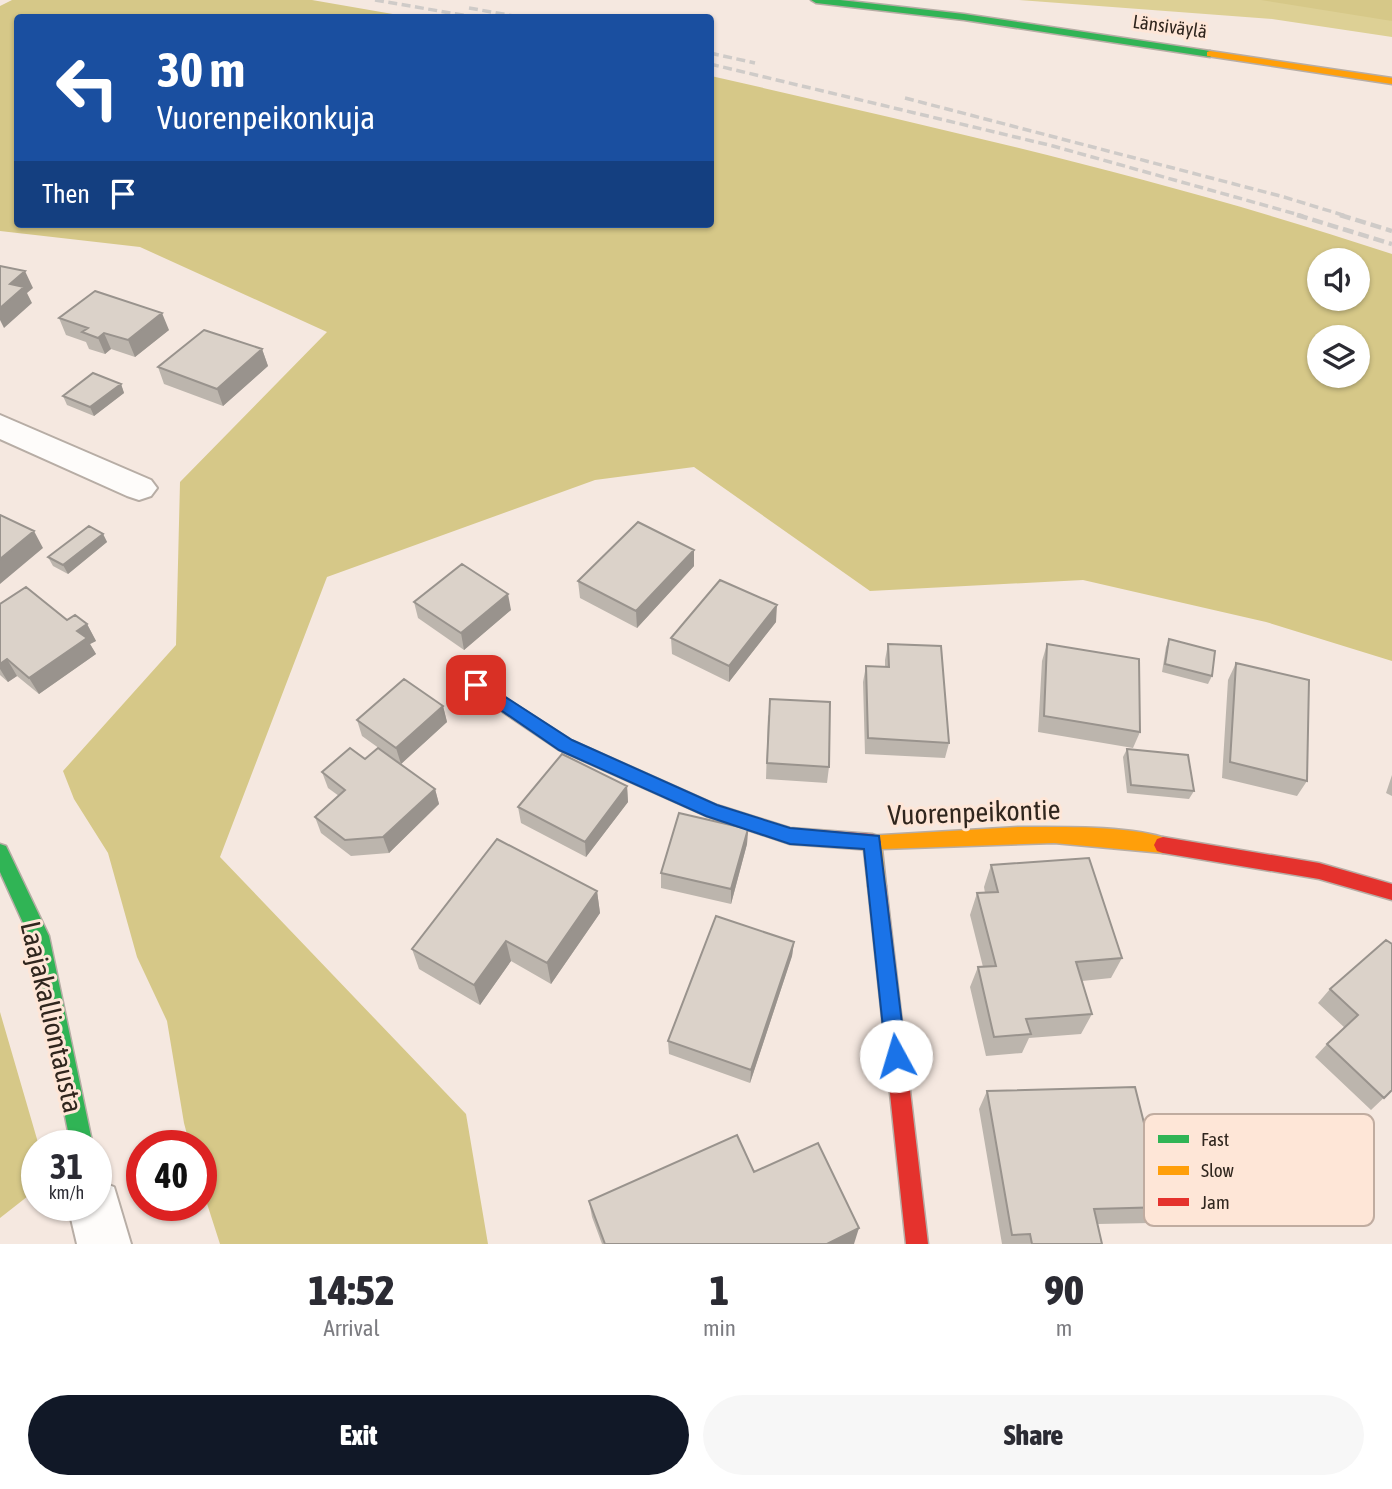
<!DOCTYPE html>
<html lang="en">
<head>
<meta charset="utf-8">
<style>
	body { margin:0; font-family:"Asap Condensed",sans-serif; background:#f7f7f7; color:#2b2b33; height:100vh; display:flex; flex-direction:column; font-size:26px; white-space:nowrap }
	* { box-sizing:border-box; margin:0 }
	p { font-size:23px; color:#7c7c81 }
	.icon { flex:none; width:38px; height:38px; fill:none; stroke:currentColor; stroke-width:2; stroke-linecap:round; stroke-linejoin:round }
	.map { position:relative; height:1244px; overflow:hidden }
	.side { display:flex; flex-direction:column; background:#fff; flex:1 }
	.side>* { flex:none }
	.hud { position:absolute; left:14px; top:14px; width:700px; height:214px; border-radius:7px; box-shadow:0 2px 5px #0004; background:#1a4fa0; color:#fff; overflow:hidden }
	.buttons { position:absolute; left:1307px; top:248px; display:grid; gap:14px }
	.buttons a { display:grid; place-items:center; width:63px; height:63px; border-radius:50%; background:#fff; box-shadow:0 2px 5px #0004; font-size:35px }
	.speed { position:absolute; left:21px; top:1130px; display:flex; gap:14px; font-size:35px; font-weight:700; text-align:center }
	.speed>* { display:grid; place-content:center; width:91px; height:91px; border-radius:50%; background:#fff; box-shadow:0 2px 5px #0004; line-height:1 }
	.speed small { font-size:18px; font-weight:400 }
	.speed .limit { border:10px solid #d22; background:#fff; color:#111 }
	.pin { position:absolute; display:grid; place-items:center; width:60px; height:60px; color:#fff; margin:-30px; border-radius:14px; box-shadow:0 4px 10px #0006 }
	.me { position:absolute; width:77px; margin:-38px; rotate:354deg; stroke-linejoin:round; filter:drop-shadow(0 0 5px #0008) }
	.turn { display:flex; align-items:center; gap:24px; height:147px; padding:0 28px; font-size:32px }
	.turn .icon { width:91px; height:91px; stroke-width:2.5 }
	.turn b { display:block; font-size:49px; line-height:60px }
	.then { display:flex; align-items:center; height:66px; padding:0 28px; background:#0003; gap:14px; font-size:26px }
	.eta { display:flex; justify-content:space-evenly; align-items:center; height:119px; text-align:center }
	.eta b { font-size:42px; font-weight:800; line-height:49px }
	.button { display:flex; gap:14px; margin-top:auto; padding:14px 28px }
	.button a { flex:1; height:80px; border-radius:42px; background:#111827; color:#fff; font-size:28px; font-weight:800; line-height:80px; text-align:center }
	.button a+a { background:#f7f7f7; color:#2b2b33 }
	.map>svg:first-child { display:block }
	.green { fill:#ddd095 }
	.forest { fill:#d6c888; fill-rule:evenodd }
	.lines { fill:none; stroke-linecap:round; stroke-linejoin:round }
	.street-casing { stroke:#b7ada5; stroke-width:4 }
	.fast-casing { stroke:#b7ada5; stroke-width:3 }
	.slow-casing { stroke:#b7ada5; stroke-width:3 }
	.jam-casing { stroke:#b7ada5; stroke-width:3 }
	.street { fill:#fefcfa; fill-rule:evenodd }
	.fast { fill:#30b455; fill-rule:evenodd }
	.slow { fill:#ff9f0a; fill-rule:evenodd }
	.jam { fill:#e5322d; fill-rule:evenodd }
	.rail-far1 { stroke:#cfcbc8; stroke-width:3.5; stroke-dasharray:9 4.5; stroke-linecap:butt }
	.rail { stroke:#cfcbc8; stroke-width:4.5; stroke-dasharray:11 5; stroke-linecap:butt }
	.wall { fill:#bcb5ad }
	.shaded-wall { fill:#99938d }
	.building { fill:#dbd2c9; stroke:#99938d; stroke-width:2 }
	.route { fill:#1a73e8; stroke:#114b97; stroke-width:2 }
	.labels { text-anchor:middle; stroke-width:6; stroke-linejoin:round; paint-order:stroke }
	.far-street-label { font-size:19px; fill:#30261e; stroke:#fee6d7 }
	.near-street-label { font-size:28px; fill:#30261e; stroke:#fee6d7 }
	.key { fill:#fee6d7; stroke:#c0aca0; stroke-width:2 }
	.key-label { font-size:19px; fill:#30261e }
</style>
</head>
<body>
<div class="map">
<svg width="1392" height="1244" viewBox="0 0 1392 1244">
	<rect width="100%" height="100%" fill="#f5e8e0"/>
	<!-- green -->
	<path class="green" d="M1019,0h373v37l-120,-18z"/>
	<!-- forest -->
	<path class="forest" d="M12,0h300l98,17 -392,1v206h692l1,-148c228,52 459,104 681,178v407l-126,-39 -183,-42 -213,11 -176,-124 -99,13 -268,97 -107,280 246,257 22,130h-268l-19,-59v-39h-11l-6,-23 -17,-102 -30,-64 -29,-104 -34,-54 -11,-28 113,-126 4,-163 147,-150 -187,-85 -140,-16v-225zM1320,261h38v38h-38zM1320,338h38v38h-38z
		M1261,0h131v21z
		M0,1012l39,134h-2v43l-37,29z"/>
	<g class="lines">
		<defs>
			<path id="street" d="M0,415l151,65 6,8 -6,8 -12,4 -12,-4 -127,-57z
				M96,1180l18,7 17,57h-54l-9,-38h28z"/>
			<path id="fast" d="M811,0h29l124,14 246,37 5,3 -5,3 -246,-37 -148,-17z
				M0,844l6,2 43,90 44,210h-22l-42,-210 -29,-64z"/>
			<path id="slow" d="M1210,51l182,27v6l-185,-28v-4z
				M1018,827c44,0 111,-2 151,12l3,6 -3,6 -6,2 -109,-10 -172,6 4,37 -2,6 -7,2 -7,-2 -2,-6 -5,-44 3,-6z"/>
			<path id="jam" d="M476,679l95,61 146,65 73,23 82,6 6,2 3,6 -3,6 -6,2 -82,-6 -84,-28 -147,-66 -89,-60 -2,-5 2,-5z
				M1163,837l156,26 73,21v16l-73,-21 -156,-26 -6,-2 -3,-6 3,-6z
				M877,878l7,2 2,6 42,358h-22l-38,-358 2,-6z"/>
		</defs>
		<!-- street casing -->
		<use href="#street" class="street-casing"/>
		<!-- fast casing -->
		<use href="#fast" class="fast-casing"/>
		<!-- slow casing -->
		<use href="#slow" class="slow-casing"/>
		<!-- jam casing -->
		<use href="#jam" class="jam-casing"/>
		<!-- street -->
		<use href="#street" class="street"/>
		<!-- fast -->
		<use href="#fast" class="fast"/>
		<!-- slow -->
		<use href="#slow" class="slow"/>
		<!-- jam -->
		<use href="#jam" class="jam"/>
		<!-- rail-far1 -->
		<path class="rail-far1" d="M375,0l105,18
			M469,8l56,10
			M710,53l45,10
			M710,64l343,82 250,70
			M905,98l379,99 62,19"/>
		<!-- rail -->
		<path class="rail" d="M1297,215l95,29
			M1340,215l52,16"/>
	</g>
	<!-- wall -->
	<path class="wall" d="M59,318l110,12 -34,27 -24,-8 -6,5 -16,-5 -3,-7 -20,-7z
		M262,349l6,17 -45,40 -59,-22 -6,-17z
		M121,384l3,9 -30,23 -27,-11 -4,-9z
		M103,534l4,8 -39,32 -15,-8 -5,-9z
		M694,550v16l-57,62 -57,-30 -2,-17z
		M414,602l97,8 -47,40 -46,-32z
		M0,604l87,20 9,17 -6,3 6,10 -57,40 -22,-18 -9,6 -8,-7z
		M776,622l-47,60 -57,-28 -1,-16z
		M1169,639l43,37 -4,8 -46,-12 4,-25z
		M888,644l61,99 -4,15 -80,-4 -2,-72 3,-16 19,1v-7z
		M1047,644l93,88 -7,16 -95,-16 4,-71z
		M1236,663l71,118 -10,15 -75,-18 6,-98z
		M443,706l4,16 -46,42 -39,-28 -5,-16z
		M768,715l61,52 -2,16 -61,-4z
		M1127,749l67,42 -5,8 -62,-6 -4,-36z
		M365,759l70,30 4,15 -50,49 -38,3 -30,-23 -6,-16 24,-21 -11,-8 -6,-16z
		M1392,775v21l-6,-3z
		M627,786l1,16 -42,55 -65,-34 -3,-16z
		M748,829l-1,15 -16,60 -70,-16v-15z
		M991,865l131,93 -11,20 -29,3 10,33 -11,20 -52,4 -7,15 -36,3 -16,-69 8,-20h5l-13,-52 7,-22h8l-1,-6z
		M597,891l3,22 -49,71 -40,-23 -31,44 -61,-36 -7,-20z
		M1386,940l6,150 -21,20 -56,-53 12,-13 18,-16 -27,-25 12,-14z
		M794,942l-2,14 -42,127 -81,-29 -1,-13z
		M987,1091l178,116 -14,16 -54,1 5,20h-100l-23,-135z
		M754,1172l100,72h-252l-10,-27 -3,-16z"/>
	<!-- shaded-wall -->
	<path class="shaded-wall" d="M25,271l8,17 -6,5 5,10 -28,25 -4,-8v-12l10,-24z
		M162,313l7,17 -34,27 -7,-17z
		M104,333l7,16 -6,5 -7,-16z
		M262,349l6,17 -45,40 -6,-17z
		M121,384l3,9 -30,23 -4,-9z
		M34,531l9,17 -43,36v-25z
		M103,534l4,8 -39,32 -5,-9z
		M694,550v16l-57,62 -1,-17z
		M508,594l3,16 -47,40 -3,-17z
		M777,605l-1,17 -47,60v-16z
		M87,624l9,17 -6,3 6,10 -57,40 -10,-16 48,-47z
		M7,659l10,17 -9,6 -8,-13v-5z
		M443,706l4,16 -46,42 -5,-16z
		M627,786l1,16 -42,55 -1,-15z
		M435,789l4,15 -50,49 -6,-16z
		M748,829l-1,15 -16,60v-15z
		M597,891l3,22 -49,71 -4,-21z
		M506,941l5,20 -31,44 -6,-20z
		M794,942l-2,14 -42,127 1,-13z
		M859,1228l-5,16h-27z"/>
	<!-- building -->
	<path class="building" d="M0,266l25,5 -15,13 14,3 -24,21z
		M95,291l67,22 -34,27 -24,-7 -6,5 -16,-6 6,-4 -29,-10z
		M204,330l58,19 -45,40 -59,-22z
		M93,373l28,11 -31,23 -27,-11z
		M0,515l34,16 -34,28z
		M638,522l56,28 -58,61 -58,-30z
		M89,526l14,8 -40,31 -15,-8z
		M462,564l46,30 -47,39 -47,-31z
		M720,580l57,25 -48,61 -58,-28z
		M26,587l41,33 8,-5 12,9 -10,7 10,7 -58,40 -22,-19 -7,5v-60z
		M1169,639l46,12 -3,25 -47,-12z
		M888,644l53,2 8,97 -81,-5 -2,-72 23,1z
		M1047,644l92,15 1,73 -96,-16z
		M1236,663l73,17 -2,101 -77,-19z
		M404,679l39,27 -47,42 -39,-28z
		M770,699l60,3 -1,65 -62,-4z
		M350,748l15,11 13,-11 57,41 -52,48 -38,3 -30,-23 30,-27 -23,-18z
		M1127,749l61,6 6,36 -63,-6z
		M562,754l65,32 -42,56 -67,-35z
		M679,813l69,16 -17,60 -70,-16z
		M497,839l100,52 -50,72 -41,-22 -32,44 -62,-36z
		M1089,858l33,100 -46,4 16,52 -66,5 5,15 -37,3 -16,-70 18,-1 -19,-73 21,-1 -7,-27z
		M716,916l78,26 -43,128 -83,-29z
		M1386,940l6,4v146l-8,8 -57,-54 31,-29 -28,-26z
		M1135,1087l30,120 -71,2 8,35h-70l-2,-10 -18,1 -25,-144z
		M737,1135l17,37 64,-29 41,85 -32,16h-222l-16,-43z"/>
	<!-- route -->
	<path class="route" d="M476,678l96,62 145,65 73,23 89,8 27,220 -3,7 -7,3 -7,-3 -3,-7 -22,-207 -74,-5 -84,-28 -147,-66 -89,-61 -2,-4 2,-5z"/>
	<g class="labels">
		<!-- far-street labels -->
		<g class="far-street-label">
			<text transform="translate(1170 26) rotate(8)" y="7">Länsiväylä</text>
		</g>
		<!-- near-street labels -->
		<g class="near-street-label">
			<text transform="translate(974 812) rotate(-2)" y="10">Vuorenpeikontie</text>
			<text transform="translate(52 1017) rotate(77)" y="10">Laajakalliontausta</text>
		</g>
	</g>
	<!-- legend -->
	<rect x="1144" y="1114" width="230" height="112" rx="10" class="key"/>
	<rect x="1158" y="1135" width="31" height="8" fill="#30b455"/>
	<rect x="1158" y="1166" width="31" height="9" fill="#ff9f0a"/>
	<rect x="1158" y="1198" width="31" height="8" fill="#e5322d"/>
	<g class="key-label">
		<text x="1201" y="1146">Fast</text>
		<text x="1201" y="1177">Slow</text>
		<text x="1201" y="1209">Jam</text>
	</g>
</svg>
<div class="buttons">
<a><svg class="icon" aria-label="sound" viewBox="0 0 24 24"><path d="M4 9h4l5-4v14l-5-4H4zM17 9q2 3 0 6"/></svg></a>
<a><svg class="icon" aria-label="layers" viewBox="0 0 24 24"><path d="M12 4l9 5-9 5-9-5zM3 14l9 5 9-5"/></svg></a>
</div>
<div class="speed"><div>31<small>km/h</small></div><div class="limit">40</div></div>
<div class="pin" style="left:476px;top:685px;background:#d93025"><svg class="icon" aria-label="arrive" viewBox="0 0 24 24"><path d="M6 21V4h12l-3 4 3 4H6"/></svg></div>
<svg class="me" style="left:896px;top:1056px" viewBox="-20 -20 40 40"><circle r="19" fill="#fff"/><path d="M0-13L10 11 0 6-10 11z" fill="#1a73e8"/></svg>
<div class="hud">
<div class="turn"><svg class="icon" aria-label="left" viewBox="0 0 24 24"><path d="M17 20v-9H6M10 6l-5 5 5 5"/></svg><div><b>30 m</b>Vuorenpeikonkuja</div></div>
<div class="then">Then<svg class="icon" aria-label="arrive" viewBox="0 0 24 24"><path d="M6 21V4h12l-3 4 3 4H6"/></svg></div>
</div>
</div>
<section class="side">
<div class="eta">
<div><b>14:52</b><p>Arrival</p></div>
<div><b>1</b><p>min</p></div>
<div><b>90</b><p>m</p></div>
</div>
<div class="button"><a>Exit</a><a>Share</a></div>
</section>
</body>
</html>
